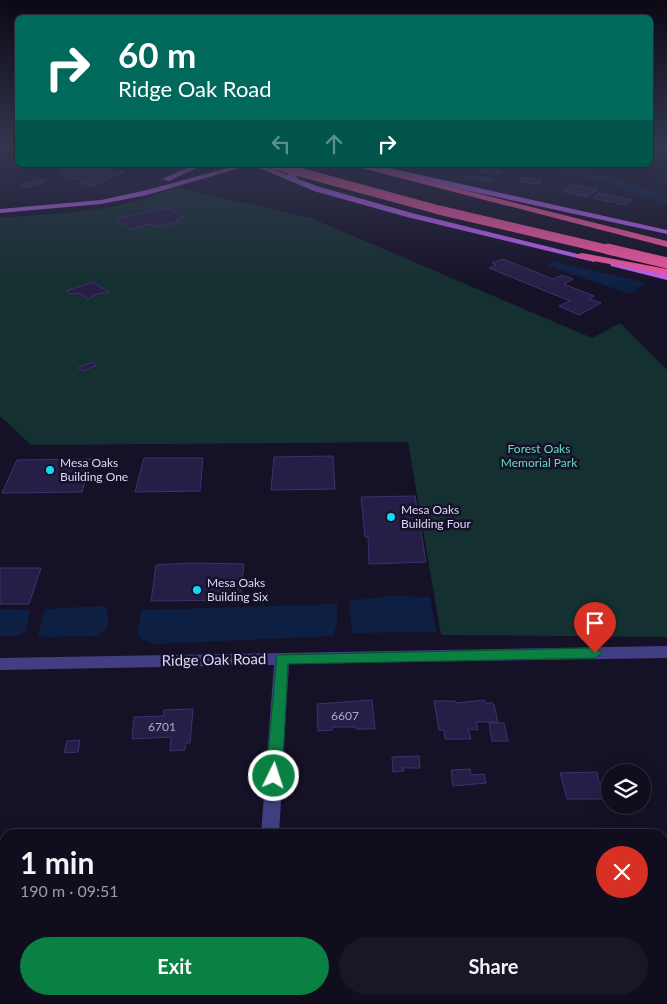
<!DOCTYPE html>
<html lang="en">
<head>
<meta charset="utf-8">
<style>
	body { margin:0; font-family:Lato,sans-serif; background:#191626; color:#f1f3f6; height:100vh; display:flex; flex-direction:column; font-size:19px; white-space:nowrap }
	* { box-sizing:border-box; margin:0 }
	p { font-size:16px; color:#9c9ca4 }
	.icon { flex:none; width:28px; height:28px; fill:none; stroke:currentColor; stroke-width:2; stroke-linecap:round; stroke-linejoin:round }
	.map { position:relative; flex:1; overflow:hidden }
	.side { position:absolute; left:0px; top:829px; width:668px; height:176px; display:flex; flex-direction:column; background:#100d1d; border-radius:15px 15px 0 0; box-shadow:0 5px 20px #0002,0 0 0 1px #302d3b }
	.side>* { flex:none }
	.top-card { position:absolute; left:15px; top:15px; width:638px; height:152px; border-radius:8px; box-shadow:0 5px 20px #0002,0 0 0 1px #302d3b; background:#00695c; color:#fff; overflow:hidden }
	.tools { position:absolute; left:601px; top:764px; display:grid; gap:10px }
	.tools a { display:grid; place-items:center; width:50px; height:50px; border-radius:50%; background:#100d1d; box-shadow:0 5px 20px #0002,0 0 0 1px #302d3b; font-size:25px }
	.pin { position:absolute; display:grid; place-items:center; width:42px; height:42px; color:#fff; margin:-51px -21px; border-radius:50% 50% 50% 0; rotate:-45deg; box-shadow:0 0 5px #0007 }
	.pin .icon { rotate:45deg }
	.me { position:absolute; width:55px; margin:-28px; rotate:4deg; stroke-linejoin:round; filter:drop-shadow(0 0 4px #0008) }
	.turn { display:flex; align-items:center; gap:18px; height:105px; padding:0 20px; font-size:22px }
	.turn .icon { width:65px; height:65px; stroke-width:2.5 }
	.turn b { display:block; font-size:35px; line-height:42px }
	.lanes { display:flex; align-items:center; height:48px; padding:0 20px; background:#0003; justify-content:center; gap:25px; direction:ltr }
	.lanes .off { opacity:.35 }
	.round { display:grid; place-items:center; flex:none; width:52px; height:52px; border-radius:26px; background:#191626 }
	.summary { display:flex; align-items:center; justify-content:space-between; height:85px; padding:0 20px }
	h1 { font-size:30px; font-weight:700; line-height:38px }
	.action { display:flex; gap:10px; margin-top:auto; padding:10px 20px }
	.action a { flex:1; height:58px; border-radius:30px; background:#0b8043; color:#fff; font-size:20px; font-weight:700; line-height:58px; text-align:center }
	.action a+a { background:#191626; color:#f1f3f6 }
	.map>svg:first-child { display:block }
	.green { fill:#143030 }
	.water { fill:#0d2043 }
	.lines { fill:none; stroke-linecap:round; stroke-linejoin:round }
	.river { fill:#0d2043; fill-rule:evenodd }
	.building { fill:#261e47; stroke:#3e3171 }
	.minor { fill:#423e83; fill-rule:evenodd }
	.major { fill:#c364f8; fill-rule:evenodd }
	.highway { fill:#f759a3; fill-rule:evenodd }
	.highway-bridge-far1 { stroke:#f759a3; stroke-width:9 }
	.highway-bridge { stroke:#f759a3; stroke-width:11 }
	.route { fill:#0b8043; stroke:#07532c }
	.poi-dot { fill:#0ddaf4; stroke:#151127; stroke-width:2 }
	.labels { text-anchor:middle; stroke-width:5; stroke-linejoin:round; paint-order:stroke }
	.park-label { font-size:12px; fill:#66dbbf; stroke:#151127 }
	.poi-label { font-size:12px; fill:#ddd8fd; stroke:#151127; text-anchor:start }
	.near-number-label { font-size:12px; fill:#afaad0 }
	.near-street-label { font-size:15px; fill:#ddd8fd; stroke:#151127 }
</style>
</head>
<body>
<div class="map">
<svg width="667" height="1004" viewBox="0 0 667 1004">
	<rect width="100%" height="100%" fill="#151127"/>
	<!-- green -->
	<path class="green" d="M174,187l137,31 281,120 28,-15 47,47v267l-226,-2 -33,-193 -377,3 -31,-29v-198c58,-5 122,-5 174,-31z"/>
	<!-- water -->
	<path class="water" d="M553,261l94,22 -17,11 -79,-27 -3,-2z
		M391,596l39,1 6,35 -84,1 -3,-32z
		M337,604l1,16 -5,16 -178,8 -12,-4 -6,-6 5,-24z
		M101,606l6,2 1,18 -10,10 -53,1 -7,-2 7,-26z
		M0,609l30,1 -4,21 -10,5h-16z"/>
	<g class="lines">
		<!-- river -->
		<path class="river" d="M530,165c49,0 92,14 137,31v9l-65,-24 -65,-12z"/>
	</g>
	<!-- building -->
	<path class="building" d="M63,165h31l30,7 -32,14 -12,-3 5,-2 -27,-7 8,-3 -11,-3z
		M485,167l18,4 -6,4 -18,-4z
		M470,175l24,4 -4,3 -24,-4z
		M523,178l19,2 -2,4 -19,-2z
		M38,179l7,2 -16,7 -8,-2z
		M573,185l25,5 -12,7 -23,-6z
		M598,193l34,7 -7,5 -32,-7z
		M163,208h7l13,10 -7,2 4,2 -23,5 -9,-3 -17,6 -12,-9 -1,-2z
		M503,259l50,20 9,-4 11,4 -9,5 30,12 -5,3 12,4 -22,12 -20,-9 11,-5 -81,-33 7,-3 -4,-2z
		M93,282l16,10 -12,2 -9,5 -9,-6 -8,1 -5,-3z
		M93,362l4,3 -14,6 -5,-3z
		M333,456l2,33 -64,1 3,-33z
		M144,458h59l-3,33 -65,1z
		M91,459l-9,33 -80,1 15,-33z
		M415,496l11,66 -57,2 -1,-27h-3l-4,-40z
		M190,563l54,1 -4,36 -89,1 5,-36z
		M0,568h41l-12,36h-29z
		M372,700l3,29h-19v-2h-24v3l-14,1 -1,-27z
		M484,700l1,3h7l2,2 4,17h-22l2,8 -10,-1 3,10h-26l-1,-9h-5l-5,-29h21l1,2z
		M193,709l-3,34h-4l-1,7 -15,1 1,-14 -39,2 2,-22 29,-1 1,-6z
		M489,723h15l4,18h-16z
		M80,740l-2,12 -14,1 3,-12z
		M419,756l1,12h-17l1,3 -11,1 -1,-15z
		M470,769l1,6 13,-1 2,9 -33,3 -2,-16z
		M597,772l2,10h11v17h-43l-7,-26z
		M108,829h18l-1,5h-18z
		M0,842h5v55l-5,1z
		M0,970h5v28h-5z
		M95,1000h41v4h-41z
		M331,1000h62l7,1v3h-69z"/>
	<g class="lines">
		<!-- minor -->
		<path class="minor" d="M667,646v12l-378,6 -10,170h-18l13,-169 -274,5v-12z
			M249,1000h20v4h-20z"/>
		<!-- major -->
		<path class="major" d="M194,165h9l-34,16 -7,-2z
			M239,165h11l-103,30 -46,9 -101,9v-4l101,-9 42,-9z
			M252,165h9l27,10 4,-7 14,-3 -9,5 -2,5 3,4 22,8 92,26 186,46 -4,3 -187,-45 -93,-26z
			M365,165h11l291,65v4l-239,-52z
			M614,261l53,13v6l-56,-14 -1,-2z"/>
		<!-- highway -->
		<path class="highway" d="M350,165h14l303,76v6z
			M582,253l85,16v6l-89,-17v-4z"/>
		<!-- highway-bridge-far1 -->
		<path class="highway-bridge-far1" d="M274,165l165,45 175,41"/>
		<!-- highway-bridge -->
		<path class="highway-bridge" d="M608,249l59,14"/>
	</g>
	<!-- sky -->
	<linearGradient id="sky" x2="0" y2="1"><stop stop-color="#0c0915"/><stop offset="0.51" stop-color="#353852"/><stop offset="1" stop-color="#353852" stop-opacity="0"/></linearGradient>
	<rect width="667" height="288" fill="url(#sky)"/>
	<!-- route -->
	<path class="route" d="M595,648l7,5 -7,5 -307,6 -6,112 -3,4 -5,2 -5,-2 -3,-4 11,-121z"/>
	<!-- markers -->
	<g class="poi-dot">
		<circle cx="50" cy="470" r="5"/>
		<circle cx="391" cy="517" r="5"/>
		<circle cx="197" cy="590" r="5"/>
	</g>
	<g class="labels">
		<!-- park labels -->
		<g class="park-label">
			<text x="539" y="453">Forest Oaks<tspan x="539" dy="14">Memorial Park</tspan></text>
		</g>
		<!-- poi labels -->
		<g class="poi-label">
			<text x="60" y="467">Mesa Oaks<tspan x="60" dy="14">Building One</tspan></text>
			<text x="401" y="514">Mesa Oaks<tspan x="401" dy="14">Building Four</tspan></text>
			<text x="207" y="587">Mesa Oaks<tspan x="207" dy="14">Building Six</tspan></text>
		</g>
		<!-- near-number labels -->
		<g class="near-number-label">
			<text x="345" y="720">6607</text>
			<text x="162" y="731">6701</text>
		</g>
		<!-- near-street labels -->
		<g class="near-street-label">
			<text transform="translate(214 660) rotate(-1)" y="5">Ridge Oak Road</text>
		</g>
	</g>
</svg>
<div class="tools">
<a><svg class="icon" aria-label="layers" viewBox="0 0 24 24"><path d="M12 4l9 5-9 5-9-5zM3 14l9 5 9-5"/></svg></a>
</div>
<div class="pin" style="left:595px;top:653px;background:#d93025"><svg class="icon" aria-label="arrive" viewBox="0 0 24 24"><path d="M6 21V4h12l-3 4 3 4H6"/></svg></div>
<svg class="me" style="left:274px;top:776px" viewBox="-20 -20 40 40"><circle r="17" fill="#0b8043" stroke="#fff" stroke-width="3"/><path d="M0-11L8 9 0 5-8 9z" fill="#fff"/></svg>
<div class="top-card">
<div class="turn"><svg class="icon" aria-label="right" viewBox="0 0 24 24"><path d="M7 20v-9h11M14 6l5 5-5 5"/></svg><div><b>60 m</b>Ridge Oak Road</div></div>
<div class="lanes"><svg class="icon off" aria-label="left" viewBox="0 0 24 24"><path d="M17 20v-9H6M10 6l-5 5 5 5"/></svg><svg class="icon off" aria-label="ahead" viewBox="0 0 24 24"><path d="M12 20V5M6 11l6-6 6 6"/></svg><svg class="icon" aria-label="right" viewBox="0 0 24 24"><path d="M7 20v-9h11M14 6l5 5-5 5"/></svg></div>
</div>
<section class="side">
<div class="summary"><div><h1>1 min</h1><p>190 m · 09:51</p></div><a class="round" style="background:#d93025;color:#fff"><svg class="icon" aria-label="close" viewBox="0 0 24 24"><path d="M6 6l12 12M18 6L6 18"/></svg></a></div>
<div class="action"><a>Exit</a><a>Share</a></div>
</section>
</div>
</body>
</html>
